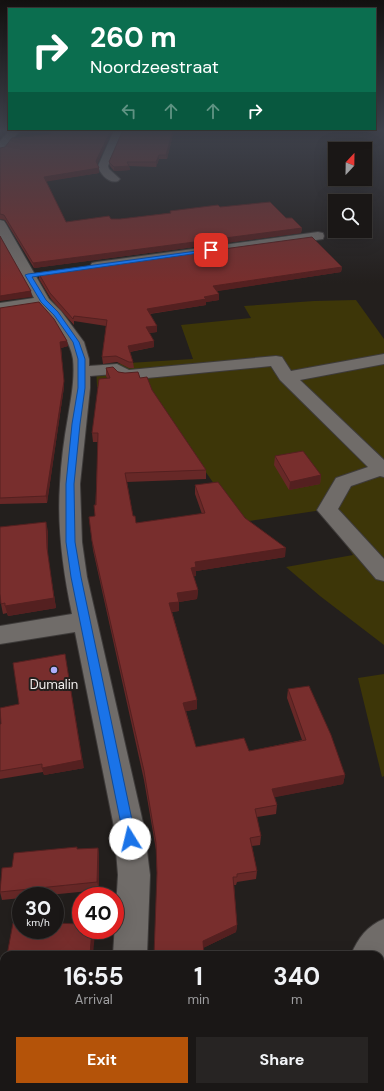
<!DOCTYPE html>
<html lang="en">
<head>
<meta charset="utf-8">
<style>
	body { margin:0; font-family:"DM Sans",sans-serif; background:#272423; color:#f1f3f6; height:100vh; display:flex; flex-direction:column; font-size:15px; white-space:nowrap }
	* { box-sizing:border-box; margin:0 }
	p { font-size:13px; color:#9f9fa1 }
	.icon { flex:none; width:22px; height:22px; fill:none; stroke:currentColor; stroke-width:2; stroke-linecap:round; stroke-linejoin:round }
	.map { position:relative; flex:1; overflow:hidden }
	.drawer { position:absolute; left:0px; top:951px; width:384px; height:140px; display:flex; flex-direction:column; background:#1a1716; border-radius:12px 12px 0 0; box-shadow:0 4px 16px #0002,0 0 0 1px #383635 }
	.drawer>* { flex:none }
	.banner { position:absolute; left:8px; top:8px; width:368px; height:122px; border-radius:0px; box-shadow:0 4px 16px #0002,0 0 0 1px #383635; background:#0b6e4f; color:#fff; overflow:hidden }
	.needle { width:26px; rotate:22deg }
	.controls { position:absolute; left:328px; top:142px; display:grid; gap:8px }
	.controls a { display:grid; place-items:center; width:44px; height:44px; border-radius:0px; background:#1a1716; box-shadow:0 4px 16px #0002,0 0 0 1px #383635; font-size:20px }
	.speed { position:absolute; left:12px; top:887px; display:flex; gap:8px; font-size:20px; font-weight:700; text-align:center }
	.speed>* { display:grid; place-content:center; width:52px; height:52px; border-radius:50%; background:#1a1716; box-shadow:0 4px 16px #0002,0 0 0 1px #383635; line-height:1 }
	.speed small { font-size:10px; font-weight:400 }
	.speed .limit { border:6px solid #d22; background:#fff; color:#111 }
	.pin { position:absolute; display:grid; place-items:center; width:34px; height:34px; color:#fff; margin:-17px; border-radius:8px; box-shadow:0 2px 6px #0006 }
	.me { position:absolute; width:44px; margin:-22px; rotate:351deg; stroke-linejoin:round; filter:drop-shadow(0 0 3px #0008) }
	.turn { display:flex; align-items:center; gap:14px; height:84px; padding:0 16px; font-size:18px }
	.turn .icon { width:52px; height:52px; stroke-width:2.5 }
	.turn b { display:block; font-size:28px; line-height:34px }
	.lanes { display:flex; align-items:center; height:38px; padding:0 16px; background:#0003; justify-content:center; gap:20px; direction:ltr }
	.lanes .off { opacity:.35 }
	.eta { display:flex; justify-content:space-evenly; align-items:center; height:68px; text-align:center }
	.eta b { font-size:24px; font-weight:700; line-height:28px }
	.primary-button { display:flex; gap:8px; margin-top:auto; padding:8px 16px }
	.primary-button a { flex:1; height:46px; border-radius:0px; background:#b45309; color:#fff; font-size:16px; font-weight:700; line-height:46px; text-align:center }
	.primary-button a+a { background:#272423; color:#f1f3f6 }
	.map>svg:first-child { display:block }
	.green { fill:#3d3608 }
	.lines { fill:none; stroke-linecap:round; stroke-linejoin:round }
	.minor-casing { stroke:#3e3b3a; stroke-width:2 }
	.minor { fill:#706c69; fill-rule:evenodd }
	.wall { fill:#672827 }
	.shaded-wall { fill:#542020 }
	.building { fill:#782e2d; stroke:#542020 }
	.route { fill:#1a73e8; stroke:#114b97 }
	.poi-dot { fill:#adaffb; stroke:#231f1d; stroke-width:1.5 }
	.labels { text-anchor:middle; stroke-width:4; stroke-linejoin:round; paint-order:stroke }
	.poi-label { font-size:13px; fill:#f1eeed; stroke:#231f1d }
</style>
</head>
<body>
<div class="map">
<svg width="384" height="1091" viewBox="0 0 384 1091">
	<rect width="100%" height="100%" fill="#231f1d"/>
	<!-- green -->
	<path class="green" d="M356,300l28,39v306l-64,-49 -34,-29 67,-12 -31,-45 -79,12 -31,-41 -26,-37 2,-1 -30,-39 -8,-18 -53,1 -1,-22 97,-6 -12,-34 70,-7 -7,-12 70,-5z
		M384,674v102l-2,1 -24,-99z"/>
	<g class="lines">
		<defs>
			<path id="minor" d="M10,130h10l-16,20 -4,1v-10z
				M114,130h10l-16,36 1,3 11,10 -2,2c-9,3 -18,-7 -20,-15z
				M0,220l4,1 2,3 43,75 12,12 23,31 5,17v7l28,-2 12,6 147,-14 6,1 9,14 93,-17v10l-84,16 84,80v17l-4,-1 -29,10 -13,23 46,50v22l-8,-2 -59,-69 19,-32 32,-11 -88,-87 -9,-14 -145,14 -6,-1 -6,-5 -24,2v12l-10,96 2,58 5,35 57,250 6,48 -3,80h-34l5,-80 -4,-48 -39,-195 -75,12v-18l72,-12c-9,-43 -15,-86 -12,-130 1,-22 4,-45 8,-67 3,-19 7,-38 5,-58 -3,-20 -19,-39 -33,-53l-40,7v-10l34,-5 -34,-62z
				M318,232l5,1 1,3 -1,3 -226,31 -5,-1 -2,-3 2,-3 5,-1z
				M384,919v43l-4,5v-12h-29c7,-17 16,-29 33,-36z
				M95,1087h38v4h-38z
				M223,1087h40l-2,4h-40z"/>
		</defs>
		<!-- minor casing -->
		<use href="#minor" class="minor-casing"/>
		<!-- minor -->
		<use href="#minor" class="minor"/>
	</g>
	<!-- wall -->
	<path class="wall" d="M123,130h51l-7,29h-8l-3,8 -27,-1 1,4 -16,1 -4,-5 -1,-4z
		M0,148l97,16 2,9 -53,8 20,41 54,-3 50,-6v-2l50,-4 66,11 16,10 -1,5 -267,35 -29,-48 -5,-1z
		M342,267l-1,5 -125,19 3,3v6l-13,2v3l-56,9 7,18 -8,1 5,14 -24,5 3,10 1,6h-5l-12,-6 -14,2 -1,-7 4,-31 -32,-5v4l-23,-26 -12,-20v-5z
		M0,308l67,33 1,5 -7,2 3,39 -17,116 -47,1z
		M106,368l34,10 12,12 54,80v9l-79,3 6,34 3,7 66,-9 -7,-20v-9l50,33 40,39 -89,14v5h-3l5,14 -1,9 -18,3v9l-7,1 25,88v9l-11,2 10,36 53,4 53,-11 -15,-42 1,-9 57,86 -2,9 -69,13 3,8 -1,9 -19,3 4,19 -1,9 -8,1 5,25 -1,8 -19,3 -1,3h-2l3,40 -1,7 -33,16 -46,-75 -1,-23 -12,-70 -51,-230 -4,-33 6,-1 3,-74h-5l-1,-9 15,-55 -1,-2z
		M275,456l46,19 -1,9 -31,6 -15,-25z
		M48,531v27l8,50 -48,8 -1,-3 -4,1 -2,-10z
		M0,724l84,44 -40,7 -1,-3 -43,7z
		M98,848l1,8v34l-60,6h-18v2l-19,2 -2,-8 12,-25z"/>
	<!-- shaded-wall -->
	<path class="shaded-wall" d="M111,130h2l-16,35 -1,-4z
		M173,130h1l-7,29 -1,-4z
		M159,155v4l-3,8v-5z
		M129,166l1,4 -16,1v-4z
		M99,168v5l-55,9v-5z
		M302,228l-1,5 -267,35 -1,-5z
		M342,267l-1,5 -129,20 1,-6z
		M31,291l1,6 -32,4v-5z
		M219,294v6l-13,2v3l-59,9v-5l57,-12z
		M157,326v6l-10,1 -1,-6z
		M67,341l1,5 -7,2 3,39 -17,116 -1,-7 14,-154z
		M154,341v6l-26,5v-6z
		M321,475l-1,9 -31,6 1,-8z
		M46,522l2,9v27l8,50 -48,8 -3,-10 42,-58z
		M286,548l-1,9 -89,14v5l-5,1v-9l4,-6z
		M198,590l-1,9 -18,3v9l-10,1v-9l8,-10z
		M65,654l19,114 -40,7 -2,-7z
		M197,700v9l-14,3v-9z
		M345,775l-2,9 -72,14 1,-9z
		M98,848l1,8v34l-2,-8z
		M237,925l-1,7 -33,16v-7z
		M92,930h2l1,3 -2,22h-3z
		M73,1087h3v4h-4z"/>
	<!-- building -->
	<path class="building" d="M51,130h60l-15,31 3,7 -55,9 22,45 43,-6 2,3h9l51,-6 -1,-2 48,-6 2,2 50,-5 16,16h6l10,10 -269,35 -29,-48 -4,-1v-66l5,-1 7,-9 39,-4z
		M123,130h50l-7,25h-7l-3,7h-29l2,4 -15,1 -5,-5z
		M0,236l31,55 -31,5z
		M312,237l30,30 -129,19 6,8 -15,3 2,2 -59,10 10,17 -11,1 8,14 -26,5 5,16h-4l-13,-6 -14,1 5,-37 -33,-4 -1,3 -23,-26 -11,-19z
		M39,302l15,17 13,22 -7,1 4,39 -18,115 -46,2v-190z
		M113,367l5,5 7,1 13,-1 2,6 7,-1 5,13 54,80 -81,3 8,43h2l1,7 69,-10 -10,-28 23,-3 27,36 41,30 -91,14 1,5 -5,1 7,22 -21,3 2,9 -10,1 28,97 -14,3 13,44 48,-9 5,13 57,-11 -18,-51 21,-3 22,49 14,40 -73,14 5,16 -22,4 6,27 -11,2 7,33 -20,3v3h-4l4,48 -34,16 1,14h-50l3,-82 -1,-30 -12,-72 -52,-230 -3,-24 6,-1 -1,-11h2l2,-72h-6l7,-54 11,-1 -4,-10z
		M303,451l18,24 -31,7 -15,-26z
		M46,522l1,26 7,50 -49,8v-3l-4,1 -1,-10v-67z
		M65,654l17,106 -40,8v-4l-42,7v-47h1l-1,-16 19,-4 -6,-41z
		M77,847v2l21,-1 -1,34 -97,10 2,-24 10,-1 2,-14z
		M13,923h8v7h34v-7l26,1v6h11l-2,25h-83z
		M4,968v119h69l-1,4h-72v-102z"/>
	<!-- sky -->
	<linearGradient id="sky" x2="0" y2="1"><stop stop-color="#131110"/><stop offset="0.46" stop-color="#3f424c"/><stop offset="1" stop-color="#3f424c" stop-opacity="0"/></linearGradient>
	<rect width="384" height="283" fill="url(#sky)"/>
	<!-- route -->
	<path class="route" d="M211,249l3,1 -1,1 -181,26 14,23 12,12 21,30 6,17v29l-5,36 -6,60 1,58 6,35 55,262 -2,4 -4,2 -4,-2 -2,-4 -53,-262 -5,-35v-58l6,-60 6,-36v-29l-5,-17 -19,-27 -13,-13 -16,-27 3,-1z"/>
	<!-- markers -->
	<circle class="poi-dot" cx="54" cy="670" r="4"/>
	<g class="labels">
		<!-- poi labels -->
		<g class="poi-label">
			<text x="54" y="689">Dumalin</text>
		</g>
	</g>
</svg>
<div class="controls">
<a><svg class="needle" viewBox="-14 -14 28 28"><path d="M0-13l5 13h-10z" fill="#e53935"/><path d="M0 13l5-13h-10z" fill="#9f9fa1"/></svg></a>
<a><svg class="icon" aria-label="search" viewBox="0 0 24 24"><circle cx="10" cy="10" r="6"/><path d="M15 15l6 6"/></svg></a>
</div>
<div class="speed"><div>30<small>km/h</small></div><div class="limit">40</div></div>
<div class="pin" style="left:211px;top:250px;background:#d93025"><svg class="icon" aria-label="arrive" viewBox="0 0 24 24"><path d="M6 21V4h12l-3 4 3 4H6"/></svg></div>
<svg class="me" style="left:130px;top:839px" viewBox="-20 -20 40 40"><circle r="19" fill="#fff"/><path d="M0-13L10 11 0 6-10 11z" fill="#1a73e8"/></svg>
<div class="banner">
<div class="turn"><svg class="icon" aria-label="right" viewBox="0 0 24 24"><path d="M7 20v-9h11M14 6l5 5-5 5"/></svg><div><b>260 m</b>Noordzeestraat</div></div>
<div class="lanes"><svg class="icon off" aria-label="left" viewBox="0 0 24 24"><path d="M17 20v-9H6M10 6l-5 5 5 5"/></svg><svg class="icon off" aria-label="ahead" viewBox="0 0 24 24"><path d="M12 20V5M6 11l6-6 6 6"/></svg><svg class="icon off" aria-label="ahead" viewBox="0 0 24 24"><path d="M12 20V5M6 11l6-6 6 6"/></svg><svg class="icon" aria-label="right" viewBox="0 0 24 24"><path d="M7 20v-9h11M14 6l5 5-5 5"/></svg></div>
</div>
<section class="drawer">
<div class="eta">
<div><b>16:55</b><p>Arrival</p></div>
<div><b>1</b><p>min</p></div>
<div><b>340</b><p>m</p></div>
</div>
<div class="primary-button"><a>Exit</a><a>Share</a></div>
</section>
</div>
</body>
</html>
